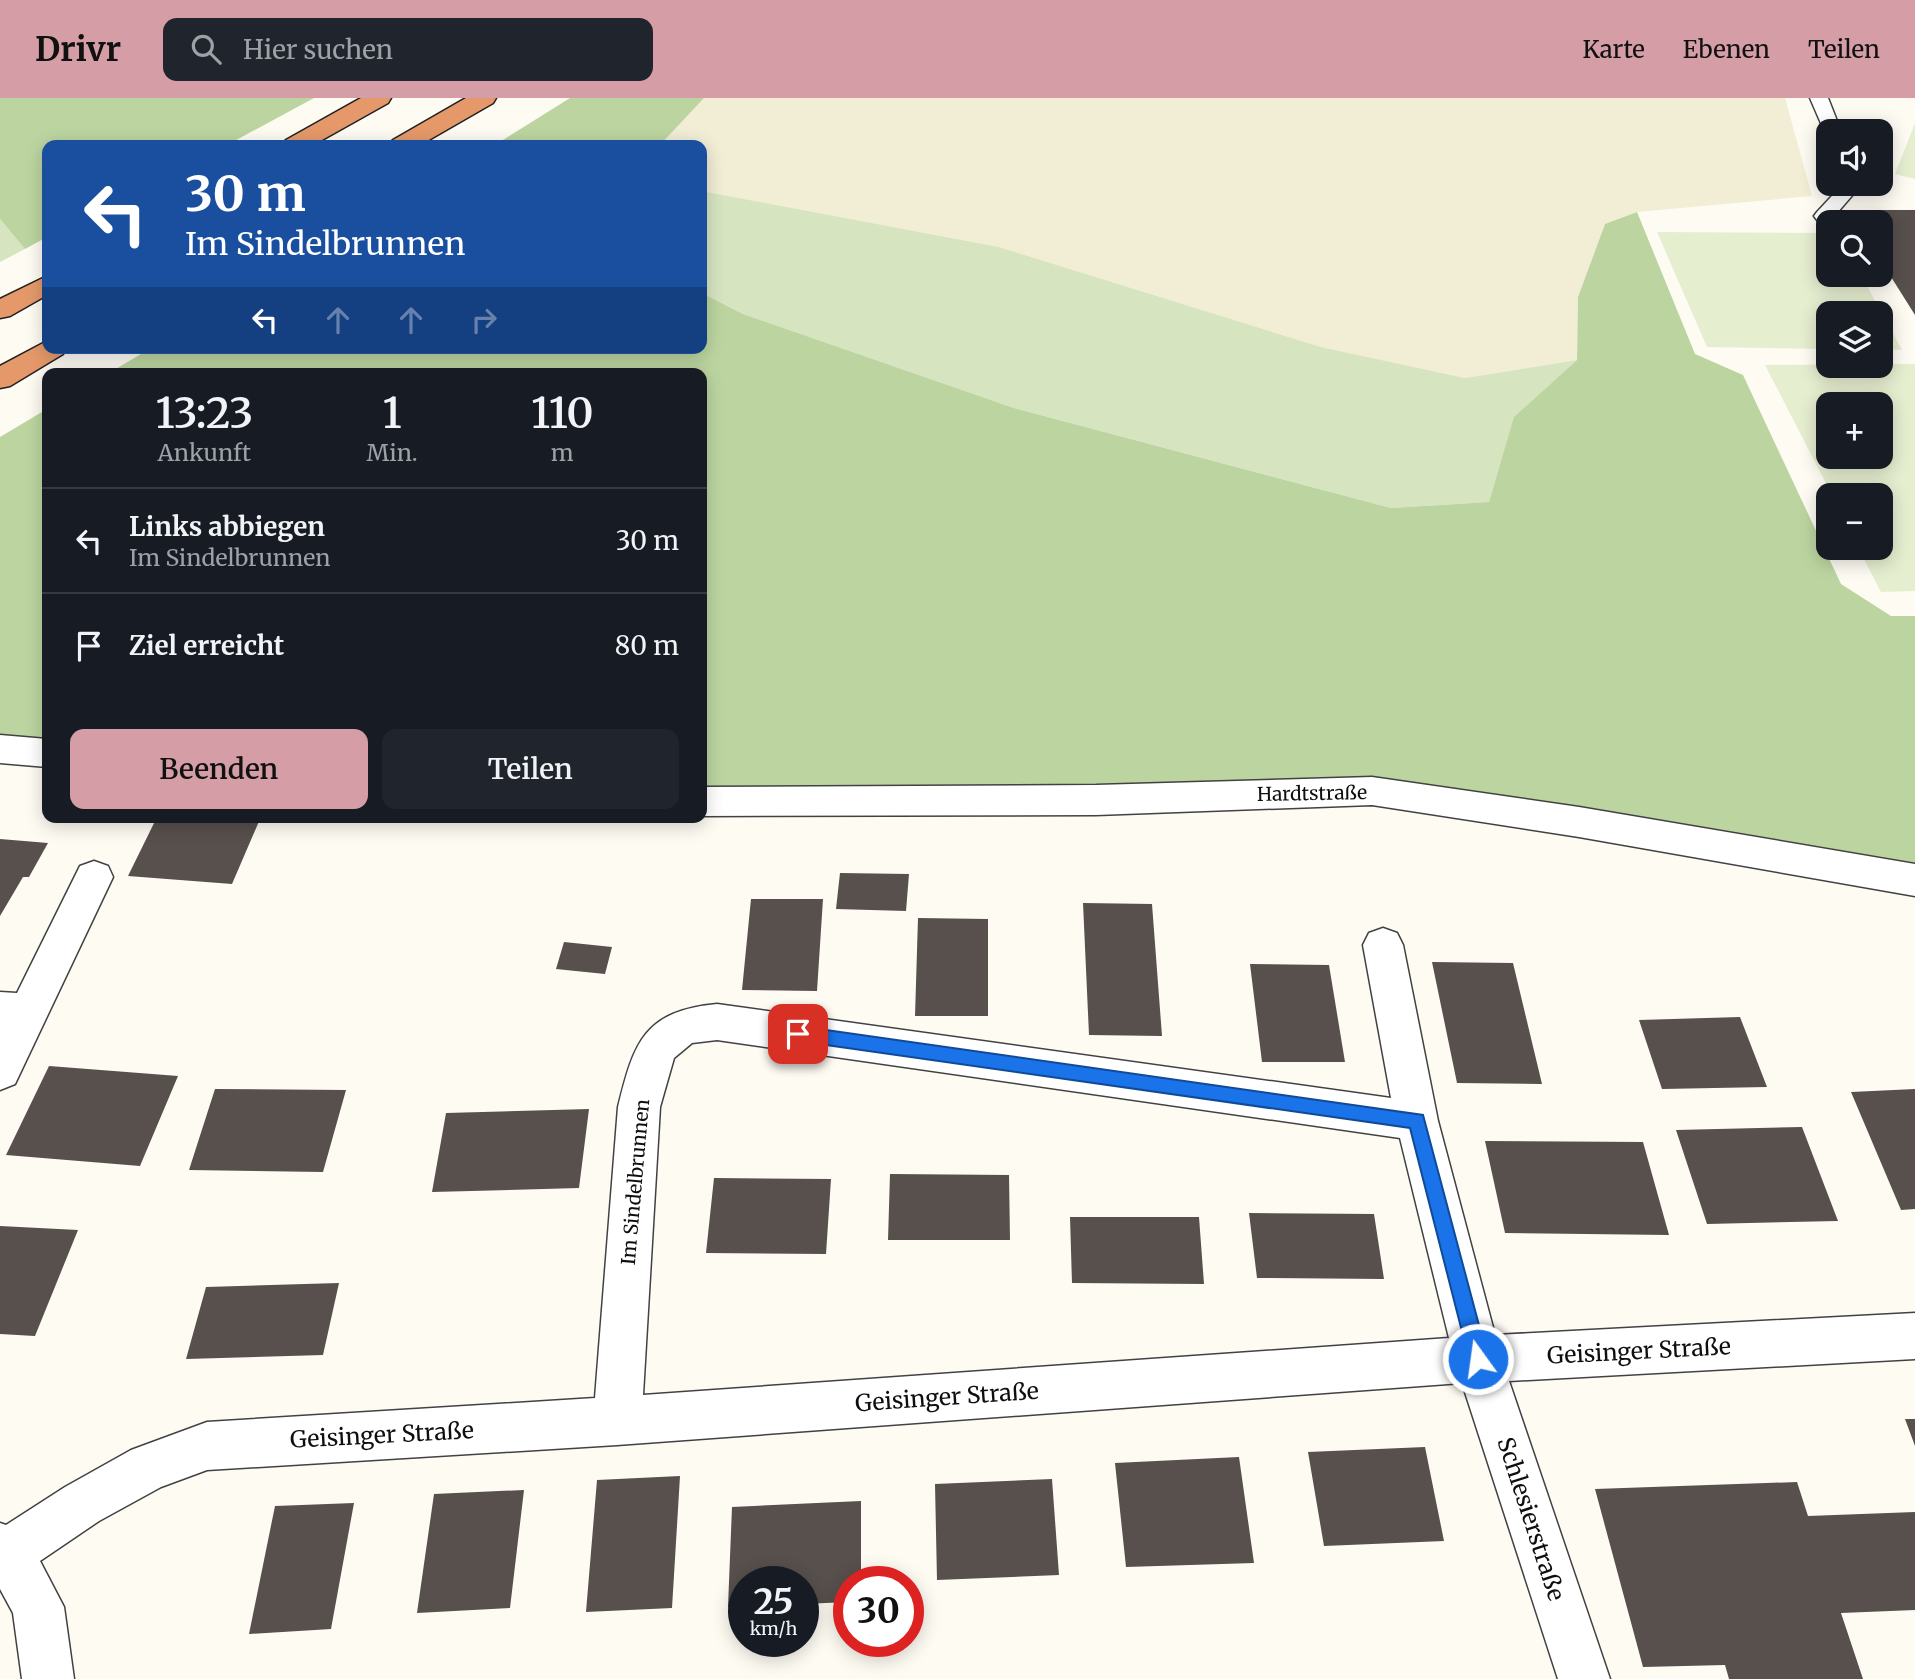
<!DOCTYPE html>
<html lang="de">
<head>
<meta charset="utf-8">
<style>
	body { margin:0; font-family:Merriweather,serif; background:#20242c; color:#f1f3f6; height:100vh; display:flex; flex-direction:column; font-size:26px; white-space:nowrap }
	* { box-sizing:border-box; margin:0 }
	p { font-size:23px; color:#9ea1a6 }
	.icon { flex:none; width:38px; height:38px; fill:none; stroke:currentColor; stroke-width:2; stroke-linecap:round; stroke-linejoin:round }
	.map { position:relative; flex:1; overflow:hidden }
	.panel { position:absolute; left:42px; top:270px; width:665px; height:455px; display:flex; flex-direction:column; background:#171b24; border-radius:14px; box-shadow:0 4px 18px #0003 }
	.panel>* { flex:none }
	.guide { position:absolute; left:42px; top:42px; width:665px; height:214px; border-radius:14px; box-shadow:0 4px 18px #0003; background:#1a4fa0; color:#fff; overflow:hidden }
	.tools { position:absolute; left:1816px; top:21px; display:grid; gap:14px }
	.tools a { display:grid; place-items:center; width:77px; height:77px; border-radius:14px; background:#171b24; box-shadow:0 4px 18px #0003; font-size:35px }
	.speed { position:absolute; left:728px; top:1468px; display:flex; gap:14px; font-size:35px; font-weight:700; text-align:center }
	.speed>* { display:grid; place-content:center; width:91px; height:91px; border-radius:50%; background:#171b24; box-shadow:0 4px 18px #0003; line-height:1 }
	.speed small { font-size:18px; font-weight:400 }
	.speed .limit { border:10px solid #d22; background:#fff; color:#111 }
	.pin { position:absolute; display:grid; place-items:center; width:60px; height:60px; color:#fff; margin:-30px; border-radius:14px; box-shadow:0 4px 10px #0006 }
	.me { position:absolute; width:77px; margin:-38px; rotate:346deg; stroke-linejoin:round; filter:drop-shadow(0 0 5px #0008) }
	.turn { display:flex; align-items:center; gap:24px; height:147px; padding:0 28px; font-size:32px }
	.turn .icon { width:91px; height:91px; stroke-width:2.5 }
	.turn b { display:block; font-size:49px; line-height:60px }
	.lanes { display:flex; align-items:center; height:66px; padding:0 28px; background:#0003; justify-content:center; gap:35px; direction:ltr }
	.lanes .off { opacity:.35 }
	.eta { display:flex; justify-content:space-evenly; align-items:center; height:119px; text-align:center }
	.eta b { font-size:42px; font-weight:600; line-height:49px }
	.primary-button { display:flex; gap:14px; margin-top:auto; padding:14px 28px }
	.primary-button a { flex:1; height:80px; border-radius:14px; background:#d59ea6; color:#111; font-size:28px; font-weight:600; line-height:80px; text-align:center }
	.primary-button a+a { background:#20242c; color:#f1f3f6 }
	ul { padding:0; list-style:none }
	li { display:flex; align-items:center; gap:21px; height:105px; padding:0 28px; border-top:2px solid #363941 }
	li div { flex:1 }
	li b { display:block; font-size:26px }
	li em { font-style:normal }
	header { display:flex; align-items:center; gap:42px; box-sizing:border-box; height:98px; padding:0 35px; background:#d59ea6; color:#111 }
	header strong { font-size:33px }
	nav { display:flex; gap:38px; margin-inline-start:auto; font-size:24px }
	.search { width:490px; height:63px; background:#20242c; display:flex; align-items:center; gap:18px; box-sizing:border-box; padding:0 24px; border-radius:14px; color:#9ea1a6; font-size:26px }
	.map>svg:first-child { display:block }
	.farmland { fill:#f2edd5 }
	.green { fill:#d6e5c0 }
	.forest { fill:#bcd5a0 }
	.pitch { fill:#e6eed0; fill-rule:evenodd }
	.building { fill:#57504d }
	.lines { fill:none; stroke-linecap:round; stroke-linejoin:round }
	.service-casing { stroke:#424242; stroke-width:3 }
	.minor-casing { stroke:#424242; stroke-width:3 }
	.motorway-casing { stroke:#202020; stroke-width:3 }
	.service { fill:#fff; fill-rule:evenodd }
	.minor { fill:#fff; fill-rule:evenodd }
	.motorway { fill:#e5996a; fill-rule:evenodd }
	.route { fill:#1a73e8; stroke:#114b97; stroke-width:2 }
	.labels { text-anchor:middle; stroke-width:7; stroke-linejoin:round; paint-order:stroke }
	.street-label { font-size:19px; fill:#0f0f0f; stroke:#fff }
	.near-street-label { font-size:23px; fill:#0f0f0f; stroke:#fff }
</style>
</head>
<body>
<header>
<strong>Drivr</strong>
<div class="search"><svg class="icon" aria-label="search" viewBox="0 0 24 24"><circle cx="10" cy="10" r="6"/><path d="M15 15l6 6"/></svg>Hier suchen</div>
<nav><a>Karte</a><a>Ebenen</a><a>Teilen</a></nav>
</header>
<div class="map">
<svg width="1915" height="1581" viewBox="0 0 1915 1581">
	<rect width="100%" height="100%" fill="#fefbf3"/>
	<!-- farmland -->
	<path class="farmland" d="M704,0h1081l27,98 -175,16 -32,12 -27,73 -1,63 -112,18 -144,-31 -322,-100 -297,-56v-46h-42z"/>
	<!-- green -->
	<path class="green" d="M702,93l297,56 322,100 144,31 112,-18 -62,57 -26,85 -98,6 -377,-100 -271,-94 -41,-21z
		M0,121l25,30 -25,13z"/>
	<!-- forest -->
	<path class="forest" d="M0,0h314l-87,47h-180v92l-22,12 -25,-30z
		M570,0h134l-44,47h-165z
		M1637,114l58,142 48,21 98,209 50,32h24v249l-543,-74 -276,9 -394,2v-429h-593l42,-25h551v-55l41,21 271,94 377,100 98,-6 25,-85 63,-57 1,-63 27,-73z
		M47,311v344l-47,-4v-312z"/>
	<!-- pitch -->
	<path class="pitch" d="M1915,25v56l-20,-5z
		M1657,134l172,1v42h32l41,75 -21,-1v-36h-52v36l-122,-2z
		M1881,266h34v227l-34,1 -23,-44h23v-53h-49l-67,-130zM1829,306h52v53h-52z"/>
	<!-- building -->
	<path class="building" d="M1850,112h65v105l-34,-54v-39h-24z
		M157,719h80l23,2 -28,65 -104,-8z
		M0,741l48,4 -19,34h-6l-23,39z
		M840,775l69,1 -3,37 -70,-2z
		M751,801h72l-6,92 -75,-1z
		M1083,805l69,1 10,132 -73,-1z
		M918,820l70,1v97h-73z
		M564,844l48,5 -7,27 -49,-5z
		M1432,864l81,1 29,121 -85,-1z
		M1250,866l79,1 16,97h-83z
		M1740,919l27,70 -105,2 -23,-69z
		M49,968l129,10 -38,90 -134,-11z
		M215,991l131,1 -23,82 -134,-2z
		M1915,991v120l-14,1 -50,-118z
		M589,1011l-10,79 -147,4 14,-79z
		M1802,1029l36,94 -131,3 -31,-94z
		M1485,1043l158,1 26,93 -164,-2z
		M890,1076l119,1 1,65h-122z
		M714,1080l117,1 -5,75 -120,-1z
		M1249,1115l125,1 10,65 -127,-1z
		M1070,1119h129l5,67 -132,-1z
		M0,1128l78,4 -43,106 -35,-2z
		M339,1185l-16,72 -137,4 20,-72z
		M1905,1321h10v27z
		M1425,1349l19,94 -120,5 -16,-94z
		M1239,1359l15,106 -128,4 -11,-104z
		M680,1378l-8,132 -86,4 11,-132z
		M1052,1381l7,96 -122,5 -2,-96z
		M1797,1384l11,34 107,-4v98l-74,3 22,66h-134l-4,-14 -82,2 -48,-178z
		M524,1392l-14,118 -93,5 17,-119z
		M861,1403v81h-12v20l-46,2v-22h-59v24l-16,1 4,-100z
		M354,1405l-23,126 -82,5 26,-128z"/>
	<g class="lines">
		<defs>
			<path id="service" d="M1810,0h18l13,33h-12v5l-3,-1z
				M1843,86h19l-31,36h-14l-3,-4 3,-4z"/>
			<path id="minor" d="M0,637l47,4v28l-47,-4z
				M1372,679l207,30 336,57v32l-336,-59 -207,-32 -276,10 -394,1v-29l394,-2z
				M94,763l14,5 5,11 -98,207 -15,6v-98l17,1 63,-127z
				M1383,830l14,5 6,12 35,176 57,214 420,-22v46l-406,22 101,298h-52l-96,-296 -845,62 -410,25 -46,17 -62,34 -59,40 24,46 10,72h-52l-9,-66 -13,-24v-66l6,2 59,-38 66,-37 76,-28 388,-24 23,-291c16,-65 26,-96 99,-103l674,94 -28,-153 6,-12zM717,942l683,98 49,200 -806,57 17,-288 14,-49 18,-15z"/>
			<path id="motorway" d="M361,0h30l-3,5 -75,42h-31l4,-5z
				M466,0h30l-3,5 -73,42h-31l4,-5z
				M47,178v19l-37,21 -10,2v-19z
				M47,243v7h20l-4,6 -53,32 -10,2v-22z"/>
		</defs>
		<!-- service casing -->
		<use href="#service" class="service-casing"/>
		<!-- minor casing -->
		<use href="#minor" class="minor-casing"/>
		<!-- motorway casing -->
		<use href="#motorway" class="motorway-casing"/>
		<!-- service -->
		<use href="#service" class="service"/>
		<!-- minor -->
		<use href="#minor" class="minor"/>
		<!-- motorway -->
		<use href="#motorway" class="motorway"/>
	</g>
	<!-- route -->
	<path class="route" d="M798,928l625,89 65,244 -3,7 -7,3 -6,-3 -3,-7 -59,-231 -612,-87 -6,-2 -3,-5 3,-6z"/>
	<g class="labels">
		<!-- street labels -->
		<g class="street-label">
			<text transform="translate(1312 695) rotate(-1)" y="7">Hardtstraße</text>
			<text transform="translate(635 1084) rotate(-85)" y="7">Im Sindelbrunnen</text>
		</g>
		<!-- near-street labels -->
		<g class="near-street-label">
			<text transform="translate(1639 1253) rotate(-3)" y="8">Geisinger Straße</text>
			<text transform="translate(947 1299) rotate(-4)" y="8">Geisinger Straße</text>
			<text transform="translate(382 1337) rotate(-3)" y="8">Geisinger Straße</text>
			<text transform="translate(1531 1421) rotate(72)" y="8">Schlesierstraße</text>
		</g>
	</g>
</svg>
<div class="tools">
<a><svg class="icon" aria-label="sound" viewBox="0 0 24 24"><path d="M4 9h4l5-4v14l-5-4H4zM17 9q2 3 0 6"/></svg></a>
<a><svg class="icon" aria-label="search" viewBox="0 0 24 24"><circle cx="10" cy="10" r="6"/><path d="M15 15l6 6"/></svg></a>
<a><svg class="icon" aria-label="layers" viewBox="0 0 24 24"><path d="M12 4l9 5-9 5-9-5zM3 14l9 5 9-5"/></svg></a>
<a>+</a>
<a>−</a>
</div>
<div class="speed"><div>25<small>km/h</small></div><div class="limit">30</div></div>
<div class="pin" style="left:798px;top:936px;background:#d93025"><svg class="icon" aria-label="arrive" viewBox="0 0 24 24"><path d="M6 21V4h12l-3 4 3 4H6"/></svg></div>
<svg class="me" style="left:1478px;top:1261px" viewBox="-20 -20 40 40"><circle r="17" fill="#1a73e8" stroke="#fff" stroke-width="3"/><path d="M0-11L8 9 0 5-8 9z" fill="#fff"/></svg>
<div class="guide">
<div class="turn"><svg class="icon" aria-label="left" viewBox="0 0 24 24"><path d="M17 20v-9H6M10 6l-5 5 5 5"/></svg><div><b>30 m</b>Im Sindelbrunnen</div></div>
<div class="lanes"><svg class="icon" aria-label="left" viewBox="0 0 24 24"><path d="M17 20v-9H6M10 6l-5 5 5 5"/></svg><svg class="icon off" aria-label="ahead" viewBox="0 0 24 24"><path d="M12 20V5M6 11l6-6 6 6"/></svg><svg class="icon off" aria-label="ahead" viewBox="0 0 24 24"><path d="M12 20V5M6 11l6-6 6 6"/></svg><svg class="icon off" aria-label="right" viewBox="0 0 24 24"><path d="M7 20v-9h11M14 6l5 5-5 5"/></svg></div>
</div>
<section class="panel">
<div class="eta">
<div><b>13:23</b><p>Ankunft</p></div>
<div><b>1</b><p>Min.</p></div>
<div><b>110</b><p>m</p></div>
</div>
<ul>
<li><svg class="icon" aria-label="left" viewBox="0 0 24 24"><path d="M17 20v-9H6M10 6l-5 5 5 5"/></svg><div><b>Links abbiegen</b><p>Im Sindelbrunnen</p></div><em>30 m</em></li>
<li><svg class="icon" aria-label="arrive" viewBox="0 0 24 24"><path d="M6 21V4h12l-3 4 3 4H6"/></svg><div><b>Ziel erreicht</b></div><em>80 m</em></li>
</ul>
<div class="primary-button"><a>Beenden</a><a>Teilen</a></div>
</section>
</div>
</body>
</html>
